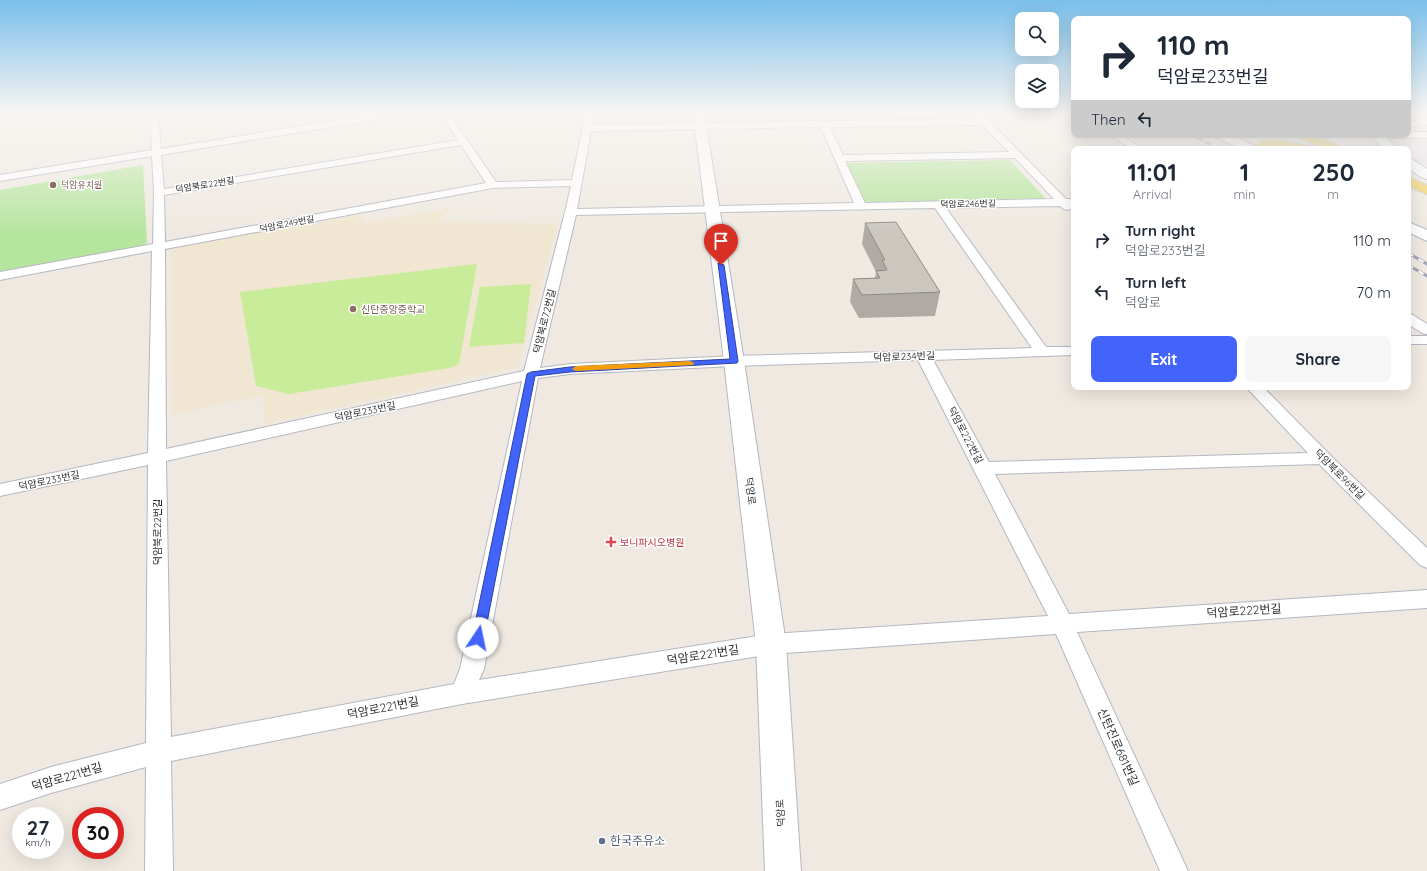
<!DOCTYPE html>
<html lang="en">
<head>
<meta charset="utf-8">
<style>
	body { margin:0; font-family:Quicksand,"Noto Sans KR",sans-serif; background:#f6f6f7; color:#1f2937; height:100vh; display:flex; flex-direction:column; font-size:15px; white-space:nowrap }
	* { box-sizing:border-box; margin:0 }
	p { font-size:13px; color:#747a83 }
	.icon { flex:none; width:22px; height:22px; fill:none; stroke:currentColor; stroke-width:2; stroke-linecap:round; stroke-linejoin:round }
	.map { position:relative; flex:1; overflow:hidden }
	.details { position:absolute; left:1071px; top:146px; width:340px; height:244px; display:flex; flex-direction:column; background:#fff; border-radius:8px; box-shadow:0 4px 16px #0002 }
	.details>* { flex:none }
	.banner { position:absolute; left:1071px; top:16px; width:340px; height:122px; border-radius:8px; box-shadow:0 4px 16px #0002; background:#fff; color:#1f2937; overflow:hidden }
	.buttons { position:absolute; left:1015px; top:12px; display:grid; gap:8px }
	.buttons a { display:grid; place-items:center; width:44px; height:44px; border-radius:8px; background:#fff; box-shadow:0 4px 16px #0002; font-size:20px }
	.speed { position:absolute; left:12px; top:807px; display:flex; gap:8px; font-size:20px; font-weight:700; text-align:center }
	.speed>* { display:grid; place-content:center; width:52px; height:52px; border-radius:50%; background:#fff; box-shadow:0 4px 16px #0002; line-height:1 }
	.speed small { font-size:10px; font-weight:400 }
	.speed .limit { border:6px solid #d22; background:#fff; color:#111 }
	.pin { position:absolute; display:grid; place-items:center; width:34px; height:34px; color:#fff; margin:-41px -17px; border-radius:50% 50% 50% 0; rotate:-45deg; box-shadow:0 0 4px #0007 }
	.pin .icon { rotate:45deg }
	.me { position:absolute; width:44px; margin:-22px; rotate:11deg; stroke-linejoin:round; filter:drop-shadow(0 0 3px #0008) }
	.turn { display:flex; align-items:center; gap:14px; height:84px; padding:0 20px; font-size:18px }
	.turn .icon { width:52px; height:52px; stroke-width:2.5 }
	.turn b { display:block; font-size:28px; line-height:34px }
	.then { display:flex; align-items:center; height:38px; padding:0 20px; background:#0003; gap:8px; font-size:15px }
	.eta { display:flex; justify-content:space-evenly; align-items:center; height:68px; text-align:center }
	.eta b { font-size:24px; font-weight:800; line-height:28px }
	.button { display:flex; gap:8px; margin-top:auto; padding:8px 20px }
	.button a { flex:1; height:46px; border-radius:8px; background:#4264fb; color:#fff; font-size:16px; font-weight:800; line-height:46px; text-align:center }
	.button a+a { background:#f6f6f7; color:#1f2937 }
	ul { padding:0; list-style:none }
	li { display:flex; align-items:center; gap:12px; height:52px; padding:0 20px }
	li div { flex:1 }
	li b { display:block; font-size:15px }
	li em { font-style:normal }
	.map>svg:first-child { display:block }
	.industrial { fill:#e3e1e8 }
	.education { fill:#f0e6d1 }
	.green { fill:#b6e59e }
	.pitch { fill:#c9ec9a }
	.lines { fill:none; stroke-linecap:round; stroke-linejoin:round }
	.street-casing { stroke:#b4b7c1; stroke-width:2 }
	.secondary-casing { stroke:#b4b7c1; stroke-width:2 }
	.primary-casing { stroke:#c9c9c9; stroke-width:2 }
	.street { fill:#fff; fill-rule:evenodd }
	.secondary { fill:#fff; fill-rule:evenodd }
	.primary { fill:#f2d163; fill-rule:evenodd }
	.rail-far1-casing { stroke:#a3a6b8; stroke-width:2.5 }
	.rail-casing { stroke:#a3a6b8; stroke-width:3 }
	.rail-far1 { stroke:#fff; stroke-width:1.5; stroke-dasharray:5; stroke-linecap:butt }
	.rail { stroke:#fff; stroke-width:2; stroke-dasharray:6; stroke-linecap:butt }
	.wall { fill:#afaba4 }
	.building { fill:#cbc7bf; stroke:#8e8b86 }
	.route { fill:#4264fb; stroke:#2b41a3 }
	.slow { fill:#f59e0b }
	.education-dot { fill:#8d6e63; stroke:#fff; stroke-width:1.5 }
	.health-dot { fill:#e0444e; stroke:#fff; stroke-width:1.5 }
	.service-dot { fill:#5c6f8a; stroke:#fff; stroke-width:1.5 }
	.labels { text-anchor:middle; stroke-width:3; stroke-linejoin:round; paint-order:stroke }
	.far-education-label { font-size:9px; fill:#785e54; stroke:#fff; text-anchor:start }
	.far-street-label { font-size:9px; fill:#2e2e2e; stroke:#fff }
	.education-label { font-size:10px; fill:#785e54; stroke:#fff; text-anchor:start }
	.street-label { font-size:10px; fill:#2e2e2e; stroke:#fff }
	.health-label { font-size:10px; fill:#be3a42; stroke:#fff; text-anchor:start }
	.near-street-label { font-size:12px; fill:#2e2e2e; stroke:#fff }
	.near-service-label { font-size:12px; fill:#4e5e75; stroke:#fff; text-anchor:start }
</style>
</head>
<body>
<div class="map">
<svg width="1427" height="871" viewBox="0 0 1427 871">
	<rect width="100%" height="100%" fill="#efe9e1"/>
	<!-- industrial -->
	<path class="industrial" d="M1410,137h17v29l-7,-4 -23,-22z"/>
	<!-- education -->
	<path class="education" d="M449,208l-9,13 118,3 -40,143 -254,57 -1,-29 -92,20v-164l13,-6 177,-30 3,8z"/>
	<!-- green -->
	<path class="green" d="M1010,160l38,41 -182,3 -20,-41z
		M143,165l4,78 -10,4 -137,25v-82z"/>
	<!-- pitch -->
	<path class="pitch" d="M477,264l-18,100 -9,4 -161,26 -33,-8 -16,-94z
		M531,284l-7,59 -55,4 11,-60z"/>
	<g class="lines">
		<defs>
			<path id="street" d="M148,112h9l1,2 3,35 225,-37h22l-4,3 -243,40 3,34 294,-49 -19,-28h9l48,70 76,-2 14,-68h8l-2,13 385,-6 -4,-5 1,-2h6l86,87h8v6h-2l2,2 -6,3 -4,-1 -4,-3 -114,2 100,139h28v8l-141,5 56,102 319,-9 -62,-66h17l66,67 98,94v20l-7,-3 -101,-101 -324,10 74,140 358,-24v18l-350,24 111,239h-28l-104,-237 -285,20 -309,50 -291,57 2,110h-28l1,-104 -95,26 -51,17v-26l51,-17 95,-24 2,-278 -148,31v-12l148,-31 4,-202 -152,29v-8l153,-28 1,-51 -2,-37 -152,25v-6l152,-25 -2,-35zM982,125l27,27 -166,3 -13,-28zM821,127l33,76 -277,6 14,-78zM461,145l25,38 -321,59 -1,-47zM1015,158l39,41 -189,4 -20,-42zM571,186l-6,26 -41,159 -358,78 -1,-200 328,-61zM935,208l97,140 -298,8 -164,8 -30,4 36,-153zM918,360l130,256 -277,18 -292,46 5,-11 54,-291 32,-4 164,-8zM522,381l-62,288 -6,15 -283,53 -5,-276z
				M1410,112l13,1 4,5v6l-19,4v-6l12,-2z
				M1408,132h19v6h-42l-5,-3h28z
				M1110,135h11l22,14h-12z
				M1408,314l5,1 14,9v10l-5,-1 -14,-9z
				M1408,336h19v8h-19z"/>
			<path id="secondary" d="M693,112h11l40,249 42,283 15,227h-36l-9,-227 -32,-283z
				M1216,135h15l24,11 2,3h-16l-23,-11z
				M1373,135h12v2l13,12h-13l-10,-8z
				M1408,158l4,1 15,10v10l-5,-1 -14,-10z
				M1408,222l19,8v11l-19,-9z"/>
			<path id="primary" d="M1298,135h16l25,11 2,3h-16l-25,-11z
				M1276,140l34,6 2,3 -36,-2 -21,2 6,-8z
				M1408,177l19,8v9l-19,-8z"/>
		</defs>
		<!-- street casing -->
		<use href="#street" class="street-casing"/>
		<!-- secondary casing -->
		<use href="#secondary" class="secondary-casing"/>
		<!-- primary casing -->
		<use href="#primary" class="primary-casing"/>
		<!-- street -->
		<use href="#street" class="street"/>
		<!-- secondary -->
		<use href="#secondary" class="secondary"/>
		<!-- primary -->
		<use href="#primary" class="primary"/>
		<defs>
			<path id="rail-far1" d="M1193,135l25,14"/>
			<path id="rail" d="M1408,253l19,11
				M1408,265l19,11"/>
		</defs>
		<!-- rail-far1 casing -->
		<use href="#rail-far1" class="rail-far1-casing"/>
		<!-- rail casing -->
		<use href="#rail" class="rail-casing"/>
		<!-- rail-far1 -->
		<use href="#rail-far1" class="rail-far1"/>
		<!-- rail -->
		<use href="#rail" class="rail"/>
	</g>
	<!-- wall -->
	<path class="wall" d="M865,223l75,69 -5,24 -76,2 -9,-16 3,-23 22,-1 1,-6 -14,-28z"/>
	<!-- building -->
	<path class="building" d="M896,222l44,70 -78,3 -9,-16 27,-1 -4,-7 11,-1 -5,-10h3l-20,-37z"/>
	<!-- sky -->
	<linearGradient id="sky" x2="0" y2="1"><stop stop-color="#7abfeb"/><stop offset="0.48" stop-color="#f8f5f2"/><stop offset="1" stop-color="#f8f5f2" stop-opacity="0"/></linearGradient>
	<rect width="1427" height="234" fill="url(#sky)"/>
	<!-- route -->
	<path class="route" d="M718,263l6,2 14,96 -1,2 -167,9 -35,4 -51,262 -1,4 -5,1 -4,-1 -2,-4 55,-264 4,-2 39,-5 160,-8z"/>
	<!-- slow -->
	<path class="slow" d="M690,361l4,2 -1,2 -117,6 -4,-2 4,-3z"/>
	<!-- markers -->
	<g class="education-dot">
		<circle cx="53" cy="185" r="4"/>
		<circle cx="353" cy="309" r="4"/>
	</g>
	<path class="health-dot" d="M609 536h4v4h4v4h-4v4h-4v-4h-4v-4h4z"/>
	<circle class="service-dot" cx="602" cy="841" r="4"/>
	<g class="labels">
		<!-- far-education labels -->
		<g class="far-education-label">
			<text x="61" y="188">덕암유치원</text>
		</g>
		<!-- far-street labels -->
		<g class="far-street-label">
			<text transform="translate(205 185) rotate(-9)" y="3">덕암북로22번길</text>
			<text transform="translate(968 204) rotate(-1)" y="3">덕암로246번길</text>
			<text transform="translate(287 224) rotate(-11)" y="3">덕암로249번길</text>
		</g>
		<!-- education labels -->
		<g class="education-label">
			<text x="361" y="313">신탄중앙중학교</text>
		</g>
		<!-- street labels -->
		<g class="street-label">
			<text transform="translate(544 321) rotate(-76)" y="4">덕암북로72번길</text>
			<text transform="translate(904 356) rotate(-2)" y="4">덕암로234번길</text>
			<text transform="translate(365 411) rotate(-12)" y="4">덕암로233번길</text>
			<text transform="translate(966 435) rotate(62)" y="4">덕암로222번길</text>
			<text transform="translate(1340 474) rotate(45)" y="4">덕암북로96번길</text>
			<text transform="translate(49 480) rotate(-12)" y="4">덕암로233번길</text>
			<text transform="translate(751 491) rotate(83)" y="4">덕암로</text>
			<text transform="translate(157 532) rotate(-90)" y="4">덕암북로22번길</text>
			<text transform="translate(780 813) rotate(-93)" y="4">덕암로</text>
		</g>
		<!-- health labels -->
		<g class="health-label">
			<text x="620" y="546">보니파시오병원</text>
		</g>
		<!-- near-street labels -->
		<g class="near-street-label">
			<text transform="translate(1244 611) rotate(-4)" y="4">덕암로222번길</text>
			<text transform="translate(703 655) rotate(-9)" y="4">덕암로221번길</text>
			<text transform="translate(383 708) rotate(-11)" y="4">덕암로221번길</text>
			<text transform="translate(1118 747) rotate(66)" y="4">신탄진로681번길</text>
			<text transform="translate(67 777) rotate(-16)" y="4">덕암로221번길</text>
		</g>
		<!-- near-service labels -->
		<g class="near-service-label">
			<text x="610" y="845">한국주유소</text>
		</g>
	</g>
</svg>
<div class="buttons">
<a><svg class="icon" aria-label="search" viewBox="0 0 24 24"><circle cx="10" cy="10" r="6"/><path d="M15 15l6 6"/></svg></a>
<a><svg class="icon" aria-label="layers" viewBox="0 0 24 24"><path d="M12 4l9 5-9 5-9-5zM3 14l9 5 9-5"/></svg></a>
</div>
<div class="speed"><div>27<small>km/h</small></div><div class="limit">30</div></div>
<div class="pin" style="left:721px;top:265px;background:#d93025"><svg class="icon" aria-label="arrive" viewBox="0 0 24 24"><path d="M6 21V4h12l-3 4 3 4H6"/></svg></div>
<svg class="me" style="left:478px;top:638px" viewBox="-20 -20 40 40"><circle r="19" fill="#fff"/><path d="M0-13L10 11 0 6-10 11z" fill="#4264fb"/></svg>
<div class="banner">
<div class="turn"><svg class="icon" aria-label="right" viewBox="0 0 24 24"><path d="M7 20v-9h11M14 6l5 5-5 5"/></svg><div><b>110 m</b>덕암로233번길</div></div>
<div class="then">Then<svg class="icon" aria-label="left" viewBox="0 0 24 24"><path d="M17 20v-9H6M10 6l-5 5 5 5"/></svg></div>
</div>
<section class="details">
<div class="eta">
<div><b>11:01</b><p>Arrival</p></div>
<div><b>1</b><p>min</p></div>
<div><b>250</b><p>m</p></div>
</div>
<ul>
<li><svg class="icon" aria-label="right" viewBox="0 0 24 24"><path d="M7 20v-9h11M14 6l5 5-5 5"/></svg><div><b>Turn right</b><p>덕암로233번길</p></div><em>110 m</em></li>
<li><svg class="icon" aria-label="left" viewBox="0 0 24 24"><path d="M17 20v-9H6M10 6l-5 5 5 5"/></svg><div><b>Turn left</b><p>덕암로</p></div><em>70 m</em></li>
</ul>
<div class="button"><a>Exit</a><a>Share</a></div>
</section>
</div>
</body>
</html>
